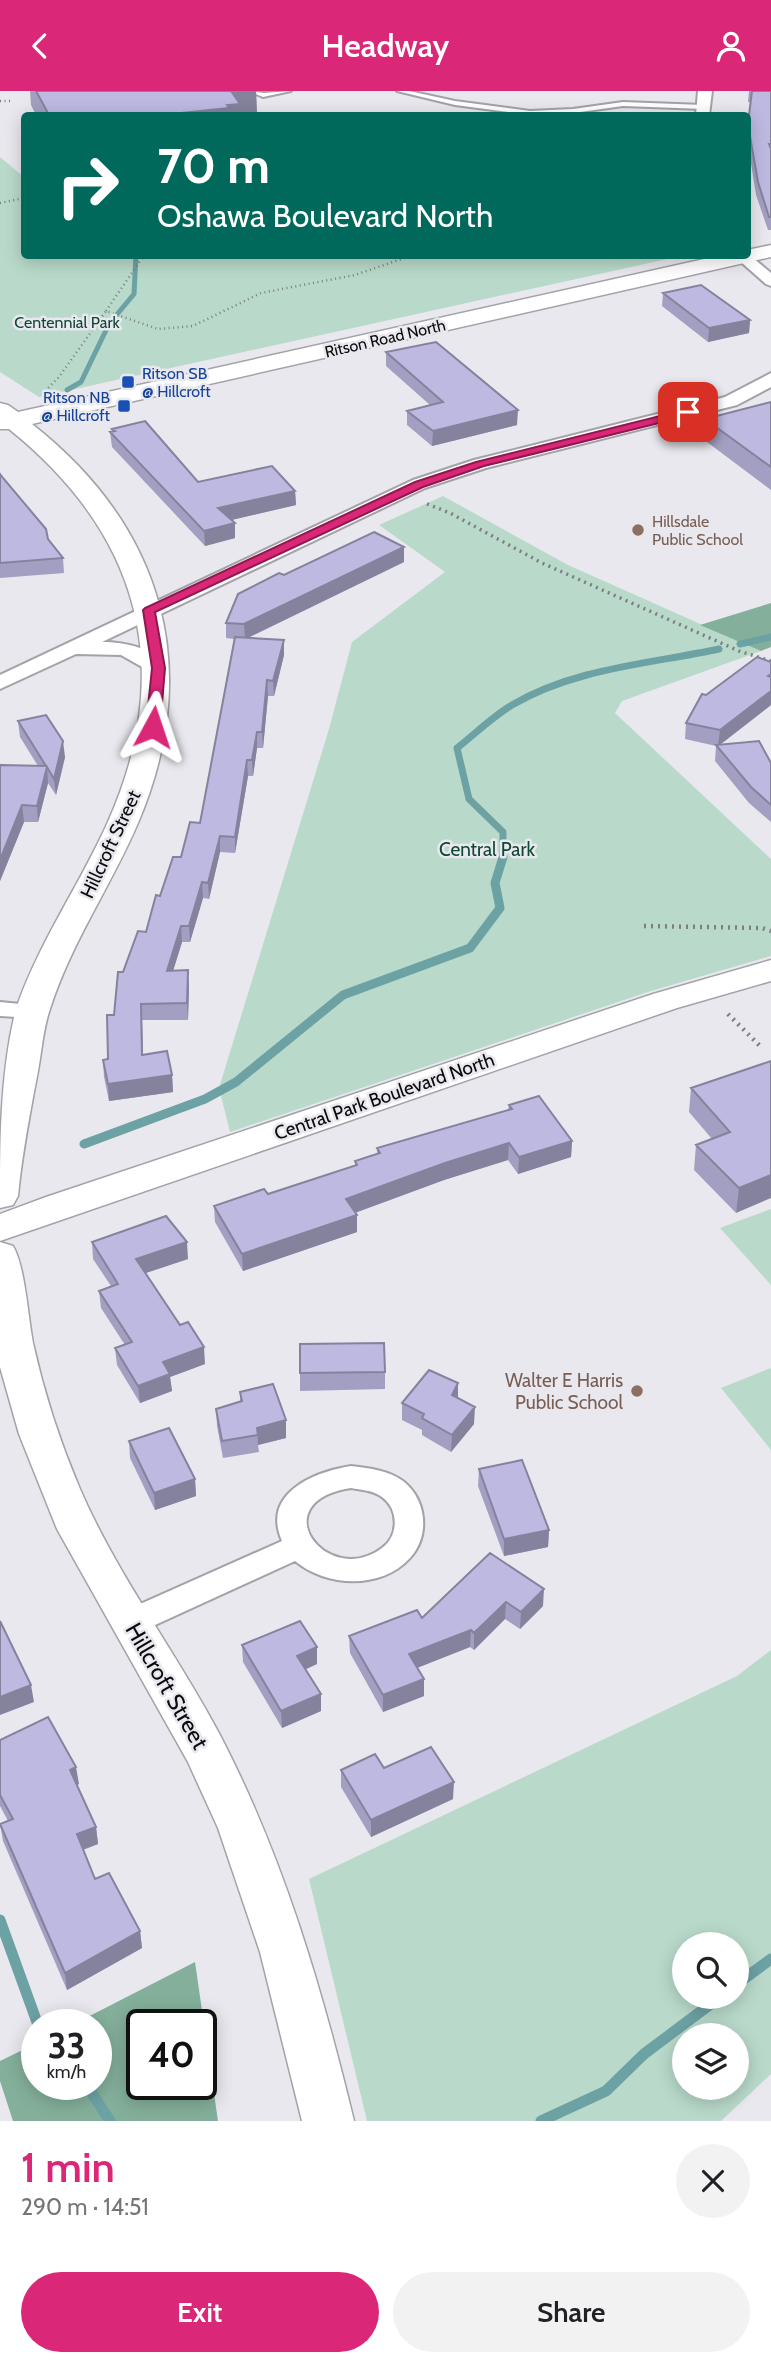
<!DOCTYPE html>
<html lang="en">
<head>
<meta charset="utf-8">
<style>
	body { margin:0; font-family:Cabin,sans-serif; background:#f2f2f2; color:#202124; height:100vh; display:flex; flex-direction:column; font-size:26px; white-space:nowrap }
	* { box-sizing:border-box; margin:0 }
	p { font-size:23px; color:#757577 }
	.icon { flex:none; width:38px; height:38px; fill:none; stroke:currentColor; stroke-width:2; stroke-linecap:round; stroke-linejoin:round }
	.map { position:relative; height:2030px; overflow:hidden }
	.details { display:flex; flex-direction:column; background:#fff; flex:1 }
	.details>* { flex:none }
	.guide { position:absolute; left:21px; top:21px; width:730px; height:147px; border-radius:7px; box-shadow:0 4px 18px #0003; background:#00695c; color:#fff; overflow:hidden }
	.tools { position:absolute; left:672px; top:1841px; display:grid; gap:14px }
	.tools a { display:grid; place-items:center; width:77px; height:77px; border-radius:50%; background:#fff; box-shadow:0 4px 18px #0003; font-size:35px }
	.speed { position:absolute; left:21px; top:1918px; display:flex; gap:14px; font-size:35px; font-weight:700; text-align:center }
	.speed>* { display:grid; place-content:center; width:91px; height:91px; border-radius:50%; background:#fff; box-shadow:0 4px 18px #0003; line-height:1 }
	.speed small { font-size:18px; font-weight:400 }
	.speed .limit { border:4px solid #111; border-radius:10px; background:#fff; color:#111 }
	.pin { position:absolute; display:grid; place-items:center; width:60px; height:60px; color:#fff; margin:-30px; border-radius:14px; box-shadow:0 4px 10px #0006 }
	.me { position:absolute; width:77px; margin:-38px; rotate:5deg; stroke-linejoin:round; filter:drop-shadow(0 0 5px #0008) }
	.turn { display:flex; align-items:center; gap:24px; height:147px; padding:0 21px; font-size:32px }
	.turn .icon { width:91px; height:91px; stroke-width:2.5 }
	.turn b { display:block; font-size:49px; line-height:60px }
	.round { display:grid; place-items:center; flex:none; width:74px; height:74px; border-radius:37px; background:#f2f2f2 }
	.head { display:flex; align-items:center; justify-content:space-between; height:119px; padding:0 21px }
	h1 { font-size:42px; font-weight:600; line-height:52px; color:#db2777 }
	.action { display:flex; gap:14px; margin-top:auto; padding:14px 21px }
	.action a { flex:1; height:80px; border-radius:42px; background:#db2777; color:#fff; font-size:28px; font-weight:600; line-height:80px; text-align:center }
	.action a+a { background:#f2f2f2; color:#202124 }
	header { display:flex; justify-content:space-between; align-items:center; height:91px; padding:0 21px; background:#db2777; color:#fff; font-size:32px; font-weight:600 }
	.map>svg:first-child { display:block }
	.green { fill:#b9daca; fill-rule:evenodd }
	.forest { fill:#84b09b; fill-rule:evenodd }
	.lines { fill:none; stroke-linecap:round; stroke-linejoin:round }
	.stream-far3 { stroke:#6da2a4; stroke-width:5 }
	.stream-far2 { stroke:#6da2a4; stroke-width:7 }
	.stream-far1 { stroke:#6da2a4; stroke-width:9 }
	.stream { stroke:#6da2a4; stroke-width:11 }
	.lane-casing { stroke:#a3a2a8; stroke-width:4 }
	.street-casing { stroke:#a3a2a8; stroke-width:4 }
	.secondary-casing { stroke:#a3a2a8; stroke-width:3 }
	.path-far2 { stroke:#7e7e82; stroke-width:2.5; stroke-dasharray:1 3.5; stroke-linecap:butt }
	.path-far1 { stroke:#7e7e82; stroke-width:3.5; stroke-dasharray:2 4.5; stroke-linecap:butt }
	.path { stroke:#7e7e82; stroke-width:4.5; stroke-dasharray:2 5; stroke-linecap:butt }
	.lane { fill:#fff; fill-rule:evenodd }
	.street { fill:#fff; fill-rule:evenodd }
	.secondary { fill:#fff; fill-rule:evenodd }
	.wall { fill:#a39fc2 }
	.shaded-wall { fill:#85829e }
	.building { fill:#beb9e1; stroke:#85829e; stroke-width:2 }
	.route { fill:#db2777; stroke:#8e194d; stroke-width:2 }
	.transit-dot { fill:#1a4fb4; stroke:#e9e8ee; stroke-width:2.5 }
	.education-dot { fill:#8d6e63; stroke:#e9e8ee; stroke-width:2.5 }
	.labels { text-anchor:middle; stroke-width:5; stroke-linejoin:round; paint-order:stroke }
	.far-park-label { font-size:16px; fill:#0e4833; stroke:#e9e8ee }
	.far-street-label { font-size:16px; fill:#0b0b0d; stroke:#e9e8ee }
	.far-transit-label { font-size:16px; fill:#164399; stroke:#e9e8ee; text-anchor:start }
	.far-education-label { font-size:16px; fill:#785e54; stroke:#e9e8ee; text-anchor:start }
	.street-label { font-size:19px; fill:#0b0b0d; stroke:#e9e8ee }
	.park-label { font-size:19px; fill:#0e4833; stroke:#e9e8ee }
	.education-label { font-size:19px; fill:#785e54; stroke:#e9e8ee; text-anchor:end }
	.near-street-label { font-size:23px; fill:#0b0b0d; stroke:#e9e8ee }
</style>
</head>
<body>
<header><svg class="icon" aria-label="back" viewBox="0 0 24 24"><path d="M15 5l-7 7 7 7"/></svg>Headway<svg class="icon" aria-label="person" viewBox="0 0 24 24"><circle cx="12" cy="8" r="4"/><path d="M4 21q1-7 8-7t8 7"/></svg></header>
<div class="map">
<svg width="771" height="2030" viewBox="0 0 771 2030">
	<rect width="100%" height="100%" fill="#e9e8ee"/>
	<!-- green -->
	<path class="green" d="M0,66l24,20v78l657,1 -642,141 -39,-25z
		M443,405l125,69 193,86 -139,50 -7,12 156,146v97l-120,35 -421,141 -11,-44 110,-359 23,-87 93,-70 -66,-47z
		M771,1118v76l-51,-57z
		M771,1277v82l-50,-62z
		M771,1559v424l-50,47h-354l-58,-242 428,-203zM737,1853v53h-53v-53zM737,1944v53h-53v-53z"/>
	<!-- forest -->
	<path class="forest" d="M771,512v44l-10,4 -61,-26z
		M195,1871l23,159h-205l-13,-40v-20l37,-18v41h59v-59h-24zM142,1934h59v59h-59z"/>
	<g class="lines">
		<!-- stream-far3 -->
		<path class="stream-far3" d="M67,299l14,-8 28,-58 25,-30 2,-39"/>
		<!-- stream-far2 -->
		<path class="stream-far2" d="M740,553l31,-7
			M503,768v-27l-34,-33 -12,-51c18,-14 35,-31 55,-43 63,-37 137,-41 207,-56"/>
		<!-- stream-far1 -->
		<path class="stream-far1" d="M84,1053l121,-45 31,-17 107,-87 127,-47 30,-40 -5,-25 8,-26"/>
		<!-- stream -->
		<path class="stream" d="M0,1829l38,105
			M737,1893l34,-25
			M86,1993l24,37
			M541,2030l65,-30 38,-37 76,-57"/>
		<defs>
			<path id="lane" d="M249,0l15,2 27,-2 -28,6z
				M397,0h12l46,10 75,10 43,-2 50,-7 80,3 3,2 -3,2 -80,-3 -50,7 -43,2 -75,-10z"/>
			<path id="street" d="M698,0h14l-3,24h-13z
				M747,162l24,20v13l-5,-2 -33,-29z
				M771,282v14l-34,18 -251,63 -61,20 -323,154c24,0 51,6 66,26l-3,4h-14l-30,-17 -45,-1 -76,35v-14l413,-195 61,-20 251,-63z
				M0,911l41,4 4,5 -4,5 -8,2 -33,-2z
				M351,1375c17,2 37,4 52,15 24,19 27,55 7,77 -29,32 -84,29 -115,3l-153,70 -11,3 -11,-3 -4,-9 4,-9 162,-72c-21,-48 32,-69 69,-75zM351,1397c10,2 22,2 31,9 17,12 17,39 0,51 -55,41 -121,-46 -31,-60z"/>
			<path id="secondary" d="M771,154v12l-739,167c131,103 172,244 106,399 -27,63 -67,120 -88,186 -7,20 -8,41 -12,62 -8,42 -16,83 -20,125l-5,9 -13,3c0,-66 0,-135 16,-199 22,-65 63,-123 91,-185 70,-155 33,-290 -98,-395h-9v-26l8,2 10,7 704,-157h25v-5z
				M771,869v21l-94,27 -677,233v-27l46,-17 607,-203z
				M0,1151l13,4c12,20 15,71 20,97 11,50 27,99 47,146 38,88 97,164 141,248 63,122 101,252 133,384h-52l-42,-169 -42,-124 -30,-66 -131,-233 -38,-95 -19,-67z"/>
		</defs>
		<!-- lane casing -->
		<use href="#lane" class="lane-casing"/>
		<!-- street casing -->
		<use href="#street" class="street-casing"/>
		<!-- secondary casing -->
		<use href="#secondary" class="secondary-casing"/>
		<!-- path-far2 -->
		<path class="path-far2" d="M0,10h10
			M0,112l24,-5
			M106,220l38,-56
			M45,300l14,-14 47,-66 52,18 35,-3 68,-33 94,-18 58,-20"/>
		<!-- path-far1 -->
		<path class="path-far1" d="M427,413l23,9 92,50 197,88 32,10"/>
		<!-- path -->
		<path class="path" d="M644,835l118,2 9,3
			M728,923l32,32"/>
		<!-- lane -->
		<use href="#lane" class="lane"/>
		<!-- street -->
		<use href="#street" class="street"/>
		<!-- secondary -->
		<use href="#secondary" class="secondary"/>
	</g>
	<!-- wall -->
	<path class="wall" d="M30,0h226l1,24h-221l-5,-10z
		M749,0h22v139h-3l-12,-35 -9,-57v-22l2,-1 2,-13h-3z
		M663,202l87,27 -1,13 -41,9 -46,-36z
		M386,261l131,73 -85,21 -25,-21v-14l23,-6 -44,-39z
		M771,311v88l-68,-51 2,-20z
		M112,338l86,53 97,9 1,14 -65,15 4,3v15l-30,8 -93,-99 -2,-15h2z
		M0,383l63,84 1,15 -64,5z
		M404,471l-156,76 36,2v15l-10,41h-6l-5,52h-6l-4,28h-5l-13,77 -15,-1 -11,47 -6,-1 -13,44h-8l-9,29 16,16 -1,33h-46l1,35 29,20 1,17 -64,9 -5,-24 -1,-17 5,-1 6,-44 9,-43 23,-40 14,-36 40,-73 34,-184 -8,-1v-15l58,-48z
		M771,571v43l-51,40 51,18v59l-22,-19 -34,-42 1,-15 -31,-7 1,-16 20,-28z
		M18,630l47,36 -9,38 -8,-12 -10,39h-14l-24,59v-116l38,1 -18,-29z
		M771,970l-35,152 -42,-43 2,-25 16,-6 -23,-27 2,-24z
		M509,1014l63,36 -1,16 -53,17 -10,-14 -64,20 -89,33 2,19 -114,39 -28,-49 -1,-16 54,-12 87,-28v-5l22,-7v-6l131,-38z
		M92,1151l96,17 -43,14 60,91 -35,13 2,14 -32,12 -23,-38 -2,-17 10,-3 -24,-37 -2,-17 12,-5 -18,-27z
		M300,1253l85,28v17l-85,2z
		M240,1301l46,46 -28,7 1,7 -36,6 -6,-32 -1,-17 24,-7z
		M458,1307l16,26 -23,28 -29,-17v-5l-20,-10v-17z
		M129,1350l66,38 1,17 -41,14 -25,-52z
		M479,1378l70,61 -1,17 -44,9 -26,-70z
		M490,1462l53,53 -23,23 -15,-10 -31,31 -4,-3 -53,21 7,11v17l-41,16 -33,-59 -1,-17 73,-18z
		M242,1554l75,19 -12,5 16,25v17l-39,17 -39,-66z
		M0,1649l79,44 -2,1 19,42 2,17 -15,6 12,29 45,52 2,17 -75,42 -64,-149 -3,-17 8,-3 -8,-15z
		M384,1677l69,31 -82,38 -30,-50v-17z"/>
	<!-- shaded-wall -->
	<path class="shaded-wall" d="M231,0h25l1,24h-96z
		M750,229l-1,13 -41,9 1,-14z
		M518,319l-1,15 -85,21 1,-15z
		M295,400l1,14 -77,18 -1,-15z
		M235,432v15l-30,8 -1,-15z
		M404,456v15l-159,77 -1,-15z
		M284,549v15l-10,41 -1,-15z
		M267,589l1,16 -5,52 -1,-16z
		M771,600v14l-53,41 2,-16z
		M257,641v16l-4,28 -1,-16z
		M63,650l2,16 -9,38 -2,-16z
		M247,669l1,16 -13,77v-16z
		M47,676l1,16 -10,39 -1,-16z
		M22,714l2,17 -24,59v-21z
		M220,745v16l-11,47 -1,-16z
		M202,791l1,16 -13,44 -1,-16z
		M181,835l1,16 -14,45 -1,-16z
		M188,879l1,17 -1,33 -1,-17z
		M141,913l1,16 1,51 -1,-16z
		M172,984l1,17 -64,9 -1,-17z
		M572,1050l-1,16 -53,17 1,-17z
		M509,1052l-1,17 -64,20 -98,36v-17l99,-36z
		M771,1084v23l-35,15 3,-25z
		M357,1124v17l-114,39 -1,-17z
		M187,1151l1,17 -51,17 -1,-17z
		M204,1256l1,17 -35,13 2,14 -32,12 -2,-17 25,-24z
		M458,1292v17l-6,-5z
		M475,1316l-1,17 -23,28 1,-17z
		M286,1329v18l-28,7 -1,-17z
		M195,1388l1,17 -41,14 -1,-17z
		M549,1439l-1,17 -44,9v-17z
		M544,1498l-1,17 -23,23 1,-17z
		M506,1511l-1,17 -31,31v-17z
		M471,1539l-1,17 -61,24v-17z
		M317,1556v17l-19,9 -1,-17z
		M424,1588v17l-41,16v-17z
		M31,1594l3,17 -34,13v-18z
		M321,1603v17l-39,17 -1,-17z
		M76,1676l3,17 -6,3 -3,-17z
		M454,1691l-1,17 -82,38v-17z
		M96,1736l2,17 -19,7 -2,-17z
		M140,1840l2,17 -75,42 -2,-17z"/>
	<!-- building -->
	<path class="building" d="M36,0h195l9,13 -13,1 2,3 -67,7h-45l-1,-1 -67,1z
		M752,0h19v53h-2l2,5v68h-2l-11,-35 -11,-63v-3l2,-1z
		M701,194l49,35 -41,8 -46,-35z
		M436,251l82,68 -85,21 -26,-20 36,-9 -57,-50z
		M771,311v65l-66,-48z
		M145,330l53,61 74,-16 23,25 -77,17 17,15 -31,8 -94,-99 5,-1 -3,-2z
		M0,383l3,4 43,51 2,10 15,19 -63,5z
		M374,441l30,15 -160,77 -18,-1 12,-29 41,-21 5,2z
		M235,546l49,3 -11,41 -6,-1 -5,52h-5l-5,28h-5l-12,77 -15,-1 -12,47 -6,-1 -13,44h-8l-14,45 21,-1 -1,33 -46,1 1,51 25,-4 5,24 -64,9 -5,-24 5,-1 -1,-44h7l4,-43h5l15,-41 8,1 10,-37 4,1 13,-39h8l9,-35 10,1z
		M757,566l14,5v12l-3,2 3,1v14l-51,39 -34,-7 16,-29 4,1z
		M46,624l17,26 -9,38 -7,-12 -10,39 -15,-1 -22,55v-95l46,1 -28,-45z
		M759,650l12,22v42l-20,-18 -35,-42z
		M771,970v114l-32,13 -43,-43 34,-13 -39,-44z
		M539,1005l33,45 -53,16 -10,-14 -64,20 -99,36 11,16 -115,39 -28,-48 50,-17 4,5 89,-29 -2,-4 25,-8 -3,-5 135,-39 -3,-4z
		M166,1125l21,26 -51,17 44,66 8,-3 16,25 -41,15 7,12 -32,12 -23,-38 17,-6 -33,-51 19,-7 -26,-42z
		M384,1252l1,29 -85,1v-29z
		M429,1279l29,13 -6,12 23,12 -23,28 -30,-17 2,-4 -22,-11z
		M273,1293l13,36 -29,8 1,7 -36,6 -6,-32 26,-8 -2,-9z
		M169,1337l26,51 -41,14 -25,-52z
		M522,1369l27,70 -45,9 -25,-70z
		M490,1462l54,36 -23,23 -15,-10 -32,31 -3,-3 -62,24 15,25 -41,16 -34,-59 68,-26 5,8z
		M0,1530l31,64 -31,12z
		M300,1530l17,26 -20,9 24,38 -40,17 -39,-66z
		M48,1626l28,50 -6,3 26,57 -19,7 18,45 14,-6 31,58 -75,42 -65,-149 13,-5 -13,-24v-55z
		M431,1656l23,35 -83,38 -30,-50 34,-16 9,14z"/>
	<!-- route -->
	<path class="route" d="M688,318l4,1v5l-208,51 -61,21 -268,125 10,56 -5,59 -7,4 -7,-4 6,-59 -9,-58 2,-2 270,-126 61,-20z"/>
	<!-- markers -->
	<g class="transit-dot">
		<rect x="121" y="284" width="14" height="14" rx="3.5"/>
		<rect x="117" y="308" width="14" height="14" rx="3.5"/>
	</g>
	<g class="education-dot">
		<circle cx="638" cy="439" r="7"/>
		<circle cx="637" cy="1300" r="7"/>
	</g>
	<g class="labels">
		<!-- far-park labels -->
		<g class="far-park-label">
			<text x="67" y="237">Centennial Park</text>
		</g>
		<!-- far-street labels -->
		<g class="far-street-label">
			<text transform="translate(385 247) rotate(-13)" y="6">Ritson Road North</text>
		</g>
		<!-- far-transit labels -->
		<g class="far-transit-label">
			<text x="142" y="288">Ritson SB<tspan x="142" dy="18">@ Hillcroft</tspan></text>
			<text x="110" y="312" text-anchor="end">Ritson NB<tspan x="110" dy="18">@ Hillcroft</tspan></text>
		</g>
		<!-- far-education labels -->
		<g class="far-education-label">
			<text x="652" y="436">Hillsdale<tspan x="652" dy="18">Public School</tspan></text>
		</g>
		<!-- street labels -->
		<g class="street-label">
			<text transform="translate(110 753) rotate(-65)" y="7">Hillcroft Street</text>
			<text transform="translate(384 1005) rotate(-19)" y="7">Central Park Boulevard North</text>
		</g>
		<!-- park labels -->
		<g class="park-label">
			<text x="487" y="765">Central Park</text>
		</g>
		<!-- education labels -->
		<g class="education-label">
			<text x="623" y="1296">Walter E Harris<tspan x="623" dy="22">Public School</tspan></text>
		</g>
		<!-- near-street labels -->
		<g class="near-street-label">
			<text transform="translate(167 1595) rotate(60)" y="8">Hillcroft Street</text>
		</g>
	</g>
</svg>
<div class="tools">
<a><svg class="icon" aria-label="search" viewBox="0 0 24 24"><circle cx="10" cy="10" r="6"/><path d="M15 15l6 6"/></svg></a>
<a><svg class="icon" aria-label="layers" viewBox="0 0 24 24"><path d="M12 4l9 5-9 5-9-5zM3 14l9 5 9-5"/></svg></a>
</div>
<div class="speed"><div>33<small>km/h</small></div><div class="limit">40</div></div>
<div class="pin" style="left:688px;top:321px;background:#d93025"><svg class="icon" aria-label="arrive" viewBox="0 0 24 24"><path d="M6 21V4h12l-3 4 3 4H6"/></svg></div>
<svg class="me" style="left:153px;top:636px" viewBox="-20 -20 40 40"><path d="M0-17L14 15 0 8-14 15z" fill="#db2777" stroke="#fff" stroke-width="4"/></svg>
<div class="guide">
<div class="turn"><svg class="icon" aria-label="right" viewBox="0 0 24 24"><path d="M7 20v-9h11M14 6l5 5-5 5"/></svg><div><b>70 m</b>Oshawa Boulevard North</div></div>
</div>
</div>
<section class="details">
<div class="head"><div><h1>1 min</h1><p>290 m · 14:51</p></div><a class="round"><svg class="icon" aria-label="close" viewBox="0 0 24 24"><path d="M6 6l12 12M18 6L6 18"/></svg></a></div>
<div class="action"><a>Exit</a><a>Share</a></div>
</section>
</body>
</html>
